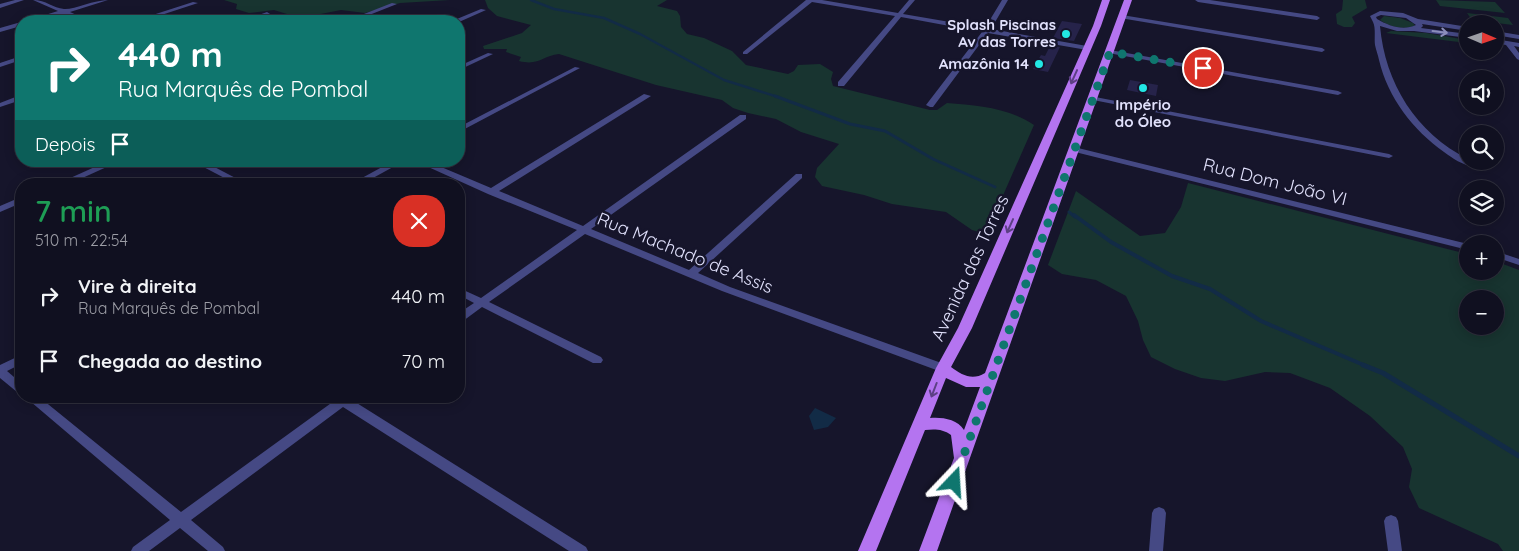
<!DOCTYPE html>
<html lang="pt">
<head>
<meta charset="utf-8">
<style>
	body { margin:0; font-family:Quicksand,sans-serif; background:#191929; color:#f1f3f6; height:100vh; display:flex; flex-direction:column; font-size:19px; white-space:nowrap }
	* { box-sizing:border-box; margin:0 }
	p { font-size:16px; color:#9c9da5 }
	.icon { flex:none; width:28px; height:28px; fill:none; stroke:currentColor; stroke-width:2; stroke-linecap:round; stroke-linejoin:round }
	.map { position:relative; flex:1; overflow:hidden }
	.side { position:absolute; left:15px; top:178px; width:450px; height:225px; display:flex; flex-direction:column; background:#101020; border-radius:20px; box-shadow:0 2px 12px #0003,0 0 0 1px #30303e }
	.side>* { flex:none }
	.banner { position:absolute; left:15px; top:15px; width:450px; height:152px; border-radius:20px; box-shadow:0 2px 12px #0003,0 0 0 1px #30303e; background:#0f766e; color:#fff; overflow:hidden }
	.needle { width:32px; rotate:92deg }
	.buttons { position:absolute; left:1459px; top:15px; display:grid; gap:10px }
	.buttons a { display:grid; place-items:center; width:45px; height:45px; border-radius:50%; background:#101020; box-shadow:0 2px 12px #0003,0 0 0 1px #30303e; font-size:25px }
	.pin { position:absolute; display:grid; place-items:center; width:42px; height:42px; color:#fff; margin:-21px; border:2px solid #fff; border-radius:50%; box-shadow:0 1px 5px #0007 }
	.me { position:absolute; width:55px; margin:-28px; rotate:20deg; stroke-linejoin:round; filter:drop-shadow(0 0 4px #0008) }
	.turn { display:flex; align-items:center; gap:18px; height:105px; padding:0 20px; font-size:22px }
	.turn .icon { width:65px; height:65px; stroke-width:2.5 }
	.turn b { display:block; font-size:35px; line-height:42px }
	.then { display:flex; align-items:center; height:48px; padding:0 20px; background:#0003; gap:10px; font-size:19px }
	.round { display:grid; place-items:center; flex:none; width:52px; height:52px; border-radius:20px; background:#191929 }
	.head { display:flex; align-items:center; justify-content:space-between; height:85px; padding:0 20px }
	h1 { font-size:30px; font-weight:600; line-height:38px; color:#1e9e55 }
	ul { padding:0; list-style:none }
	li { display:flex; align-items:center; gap:15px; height:65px; padding:0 20px }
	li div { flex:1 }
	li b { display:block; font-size:19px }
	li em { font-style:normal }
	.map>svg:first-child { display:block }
	.green { fill:#183430; fill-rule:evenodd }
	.water { fill:#122b46 }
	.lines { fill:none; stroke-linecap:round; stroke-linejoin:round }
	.stream-far3 { stroke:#122b46; stroke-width:2.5 }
	.stream-far2 { stroke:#122b46; stroke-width:3 }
	.stream-far1 { stroke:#122b46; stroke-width:4 }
	.stream { stroke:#122b46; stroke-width:5 }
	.building { fill:#26234a }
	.street { fill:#454984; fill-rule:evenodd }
	.primary { fill:#b474f0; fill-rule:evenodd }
	.oneway { stroke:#8b8dba }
	.oneway2 { stroke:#5d4084 }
	.route { stroke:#0f766e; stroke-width:9; stroke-dasharray:0 16.2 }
	.poi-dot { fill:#22e7e5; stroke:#16152b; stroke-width:2 }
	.labels { text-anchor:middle; stroke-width:5; stroke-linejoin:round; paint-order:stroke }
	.far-poi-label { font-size:15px; font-weight:bold; fill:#e1e1fc; stroke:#16152b; text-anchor:end }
	.street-label { font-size:18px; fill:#e1e1fc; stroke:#16152b }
</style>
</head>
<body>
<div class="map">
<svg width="1519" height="551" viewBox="0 0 1519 551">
	<rect width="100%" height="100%" fill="#16152b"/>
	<!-- green -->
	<path class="green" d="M224,0h226l-50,3 -35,10 -24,-3 -41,8 -26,-8 -25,3 -13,-4 1,-5z
		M485,0h182l-10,6 20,5 3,5 1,11 6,7 17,4 28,13 14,14 42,9 6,-3 4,-6 22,-1 13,8 -2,7 2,7 97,24h7l10,-7c29,2 62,5 87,22l-48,109 -14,-4 -26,-18 -54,-8 -28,-9 -42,-9 -7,-9 2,-9 22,-24 -38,-12 -25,-13 -28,-6 -15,-5 -11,-8 -66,-15 -97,-31c-17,2 -20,12 -40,7l2,-4 -15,-5 1,-3h-23l-1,-3 39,-13 9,-8 -34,-9 -9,-8z
		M1343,0h22l2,8 -15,9 3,6 -3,4h-8l-7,-3 -1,-10 6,-4z
		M1436,0l59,2 10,11 -65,-7z
		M1467,13l41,5 5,7 -41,-5z
		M1384,16l16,2 13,5 2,3c-12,4 -25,1 -35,-6z
		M1391,31l35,2 41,7v3l-81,-10z
		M1188,183l279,71 1,17h27v-10l24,9v281h-16l-5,-7 -79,-36 -10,-21 3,-18 -9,-22 -33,-31 -40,-28 -40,-15 -25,-1 -40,9 -24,-3 -26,-9 -24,-12 -8,-17 -5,-19 -12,-25 -30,-16 -34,-6 -14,-9 28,-74 64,45 25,-3 16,-26zM1468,299h27v27h-27z"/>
	<!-- water -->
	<path class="water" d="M815,408l21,10 -8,9 -14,3 -5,-14z"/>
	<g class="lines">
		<!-- stream-far3 -->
		<path class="stream-far3" d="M531,0l23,9 50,9 36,16 84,46 54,17"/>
		<!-- stream-far2 -->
		<path class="stream-far2" d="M775,96l75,28 35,7 48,28 62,28
			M1069,212l6,5"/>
		<!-- stream-far1 -->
		<path class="stream-far1" d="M1074,215l37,27 61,34 38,13 51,32 105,45"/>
		<!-- stream -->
		<path class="stream" d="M1363,365l20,8 136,83"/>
	</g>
	<!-- building -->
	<path class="building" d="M1062,21l20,3 -8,17 -21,-3z
		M1050,46l10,1 -12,25 -15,-3 8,-14 4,1z
		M1130,80l28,5 -2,11 -29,-6z"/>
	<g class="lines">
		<!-- street -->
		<path class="street" d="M15,0h9l-24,8v-4z
			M33,0c13,0 20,8 31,9 9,1 30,-9 44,-9l-38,12 20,9c-10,0 -18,-7 -27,-7 -10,0 -22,7 -35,7l1,-1 29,-9z
			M806,0h16l76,13 11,-13h6l-12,14 82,14 17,-28h6l-17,29 96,17 3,2 -3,2 -99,-17 -55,74h-3l-4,-2 56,-73 -81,-15 -57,69h-6v-4l57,-66 -83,-14 -65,52h-4v-2z
			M1195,0h15l107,16 3,2 -3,2 -119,-18z
			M193,2l5,1 -55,18h-9z
			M392,3l5,1 -43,17h-8z
			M481,9l5,1 -27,12 -7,-1z
			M1380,11l23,2 15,6 50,8v4l-46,-7 1,2 -2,2 47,6v4l-54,-7h-17l-17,-5c5,57 36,107 88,133v2l7,1v4c-10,1 -23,-8 -31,-14 -31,-22 -56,-54 -65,-92 -1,-5 -3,-10 -4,-15 -1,-6 1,-17 -2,-23 -1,-2 -2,-4 -3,-6zM1381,15l25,3 10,7c-13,6 -27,1 -39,-6l-1,-2z
			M267,12l3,2 -1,1 -18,6h-9z
			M1122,15l200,33 3,2 -3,2 -202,-34 -1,-1z
			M21,22v4l-21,6v-4z
			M1495,31l24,4v4l-24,-4z
			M1495,39l24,4v4l-5,-1 5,7v7l-2,-1 -11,-14 -11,-2z
			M1110,50l228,41 4,2 -4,2 -230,-42 -1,-1z
			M488,53l5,1 -34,16v-4z
			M21,56v4l-21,7v-4z
			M575,67l5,1 -121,64v-5z
			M644,94l7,2 -152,95 84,35 157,-111h6v4l-155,110 98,41 107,-96h6v4l-104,95 32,14 217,78 2,3 -2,3h-8l-217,-80 -137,-57 -96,68 112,55 2,3 -2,3h-8l-111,-56 -19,14h-4v-8l15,-10 -15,-8v-7l22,10 96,-68 -89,-36 -73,-33h12l64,27z
			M18,96h3v4l-21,7v-4z
			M1090,96l299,58 4,2 -4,2 -296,-58h-3z
			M1071,147h3l394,97v6l-397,-99z
			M108,161h12l-51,23h-12z
			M192,161h11l44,23h-11z
			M393,161h11l-42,23h-11z
			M21,197v6l-21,9v-6z
			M1495,251l24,8v6l-24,-8z
			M21,355v9l-14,7 14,12v10l-4,-1 -17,-14v-13z
			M24,396h14l143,116 153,-111 -4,-5h23l-1,4 234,147 2,4h-19l-226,-144 -152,113 32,27 2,4h-17l-28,-23 -31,23h-18l2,-4 37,-27z
			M1159,507l5,2 2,4 -3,38h-14l3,-38 2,-4z
			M1391,515l5,2 2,4 4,30h-14l-4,-30 2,-4z"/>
		<!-- primary -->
		<path class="primary" d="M1102,0h8l-9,26 -129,302 -21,39c11,8 21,14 34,6l139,-373h8l-195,551h-18l35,-93 -3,-23c-8,-6 -16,-6 -26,-5l-49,121h-18l78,-183 22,-40 135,-302zM946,378l20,9h14l-16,43c-7,-11 -22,-13 -34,-12z"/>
	</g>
	<!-- one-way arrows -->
	<defs><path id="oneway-shaft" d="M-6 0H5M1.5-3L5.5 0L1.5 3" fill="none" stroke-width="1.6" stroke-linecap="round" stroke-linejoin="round" transform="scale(1.25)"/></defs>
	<use class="oneway" href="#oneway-shaft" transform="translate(1440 32) rotate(7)"/>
	<g class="oneway2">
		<use href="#oneway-shaft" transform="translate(1074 77) rotate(114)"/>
		<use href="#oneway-shaft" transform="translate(1010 226) rotate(114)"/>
		<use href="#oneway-shaft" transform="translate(934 390) rotate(111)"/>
	</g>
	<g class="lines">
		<!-- route -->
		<path class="route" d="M954,482l156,-430 93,16"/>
	</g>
	<!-- markers -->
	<g class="poi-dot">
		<circle cx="1066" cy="34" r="5"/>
		<circle cx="1039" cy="64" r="5"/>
		<circle cx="1143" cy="88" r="5"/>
	</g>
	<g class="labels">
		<!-- far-poi labels -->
		<g class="far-poi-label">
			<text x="1056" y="30">Splash Piscinas<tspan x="1056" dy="17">Av das Torres</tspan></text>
			<text x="1029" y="69">Amazônia 14</text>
			<text x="1143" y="110" text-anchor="middle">Império<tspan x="1143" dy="17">do Óleo</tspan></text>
		</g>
		<!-- street labels -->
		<g class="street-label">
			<text transform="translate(1275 182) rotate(14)" y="6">Rua Dom João VI</text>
			<text transform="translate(685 253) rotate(22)" y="6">Rua Machado de Assis</text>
			<text transform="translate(970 268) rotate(-65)" y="6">Avenida das Torres</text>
		</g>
	</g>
</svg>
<div class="buttons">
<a><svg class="needle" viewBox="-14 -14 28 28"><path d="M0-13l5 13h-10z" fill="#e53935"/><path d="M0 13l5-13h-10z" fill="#9c9da5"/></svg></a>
<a><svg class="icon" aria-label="sound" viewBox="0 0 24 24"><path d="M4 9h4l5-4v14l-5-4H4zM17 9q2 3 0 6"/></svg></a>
<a><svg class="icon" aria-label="search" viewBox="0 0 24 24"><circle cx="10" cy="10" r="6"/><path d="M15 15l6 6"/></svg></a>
<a><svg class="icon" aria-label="layers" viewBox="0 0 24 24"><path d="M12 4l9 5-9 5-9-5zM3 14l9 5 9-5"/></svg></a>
<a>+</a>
<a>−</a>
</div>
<div class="pin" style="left:1203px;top:68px;background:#d93025"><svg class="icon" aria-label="arrive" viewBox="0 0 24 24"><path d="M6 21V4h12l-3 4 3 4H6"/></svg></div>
<svg class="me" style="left:954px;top:482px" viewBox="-20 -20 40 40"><path d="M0-17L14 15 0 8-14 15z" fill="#0f766e" stroke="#fff" stroke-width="4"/></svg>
<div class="banner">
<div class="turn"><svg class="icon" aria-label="right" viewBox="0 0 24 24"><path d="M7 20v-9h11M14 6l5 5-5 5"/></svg><div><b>440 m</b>Rua Marquês de Pombal</div></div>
<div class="then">Depois<svg class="icon" aria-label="arrive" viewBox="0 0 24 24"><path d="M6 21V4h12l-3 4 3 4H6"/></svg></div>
</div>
<section class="side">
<div class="head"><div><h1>7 min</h1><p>510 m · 22:54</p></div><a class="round" style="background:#d93025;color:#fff"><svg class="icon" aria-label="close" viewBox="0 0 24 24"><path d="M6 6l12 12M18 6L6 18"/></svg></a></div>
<ul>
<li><svg class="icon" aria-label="right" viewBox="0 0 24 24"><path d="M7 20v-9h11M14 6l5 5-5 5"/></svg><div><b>Vire à direita</b><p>Rua Marquês de Pombal</p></div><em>440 m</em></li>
<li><svg class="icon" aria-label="arrive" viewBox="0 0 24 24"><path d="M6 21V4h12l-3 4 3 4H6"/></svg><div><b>Chegada ao destino</b></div><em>70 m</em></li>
</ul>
</section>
</div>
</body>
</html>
